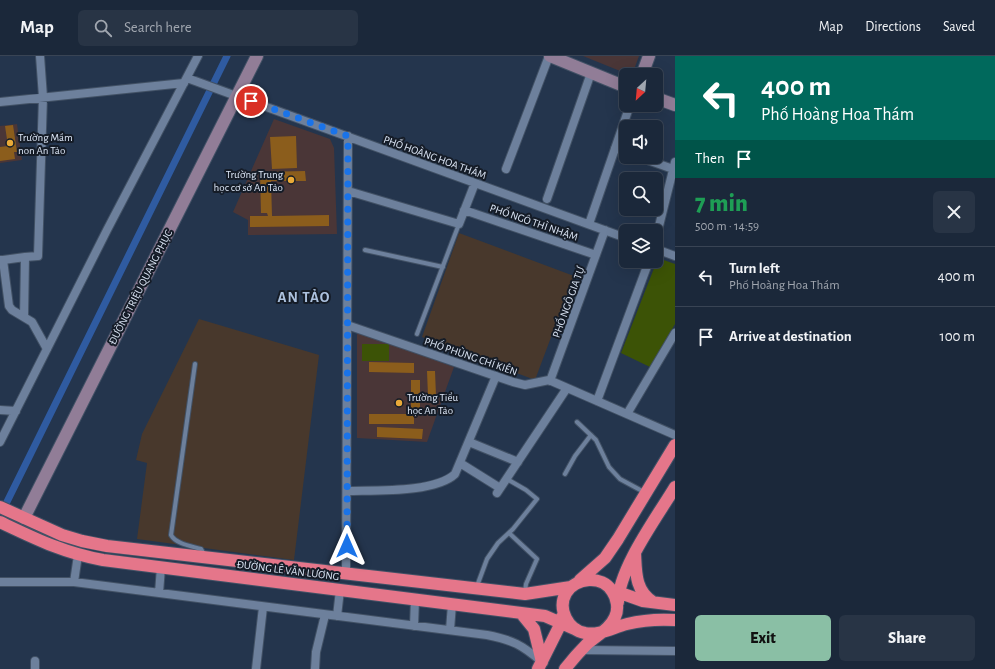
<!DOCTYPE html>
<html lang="en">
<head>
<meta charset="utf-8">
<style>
	body { margin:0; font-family:"Alegreya Sans",sans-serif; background:#283445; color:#f1f3f6; height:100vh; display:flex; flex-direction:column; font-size:15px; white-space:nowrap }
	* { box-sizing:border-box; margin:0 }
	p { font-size:13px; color:#a0a6af }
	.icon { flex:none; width:22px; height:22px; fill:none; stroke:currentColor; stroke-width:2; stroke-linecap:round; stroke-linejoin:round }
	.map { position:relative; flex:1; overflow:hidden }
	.details { display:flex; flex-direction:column; background:#1b283a; width:320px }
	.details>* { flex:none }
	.banner { background:#00695c; color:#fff; overflow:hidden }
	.needle { width:26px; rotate:206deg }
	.fabs { position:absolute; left:619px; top:12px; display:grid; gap:8px }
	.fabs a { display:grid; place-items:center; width:44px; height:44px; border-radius:6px; background:#1b283a; box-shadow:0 4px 16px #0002,0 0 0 1px #394454; font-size:20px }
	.pin { position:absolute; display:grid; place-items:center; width:34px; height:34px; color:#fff; margin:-17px; border:2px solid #fff; border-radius:50%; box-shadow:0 1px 4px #0007 }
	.me { position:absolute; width:44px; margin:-22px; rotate:0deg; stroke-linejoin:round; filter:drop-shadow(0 0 3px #0008) }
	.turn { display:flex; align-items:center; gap:14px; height:84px; padding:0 20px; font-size:18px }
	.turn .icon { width:52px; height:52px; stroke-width:2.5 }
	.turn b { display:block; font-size:28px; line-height:34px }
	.then { display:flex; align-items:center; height:38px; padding:0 20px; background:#0003; gap:8px; font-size:15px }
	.round { display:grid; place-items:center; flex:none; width:42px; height:42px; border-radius:6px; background:#283445 }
	.head { display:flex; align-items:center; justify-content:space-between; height:68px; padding:0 20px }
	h1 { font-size:24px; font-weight:800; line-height:30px; color:#1e9e55 }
	.button { display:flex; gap:8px; margin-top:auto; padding:8px 20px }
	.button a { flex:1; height:46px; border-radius:6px; background:#8abfa5; color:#111; font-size:16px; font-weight:800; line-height:46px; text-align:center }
	.button a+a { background:#283445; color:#f1f3f6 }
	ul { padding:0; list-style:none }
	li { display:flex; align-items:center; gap:12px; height:60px; padding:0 20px; border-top:1px solid #394454 }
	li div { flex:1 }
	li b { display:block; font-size:15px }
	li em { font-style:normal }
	header { display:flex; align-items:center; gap:24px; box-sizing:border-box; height:56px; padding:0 20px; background:#1b283a; border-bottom:1px solid #394454 }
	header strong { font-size:19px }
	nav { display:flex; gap:22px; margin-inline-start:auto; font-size:14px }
	.search { width:280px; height:36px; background:#283445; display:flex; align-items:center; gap:10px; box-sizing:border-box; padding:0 14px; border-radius:6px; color:#a0a6af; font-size:15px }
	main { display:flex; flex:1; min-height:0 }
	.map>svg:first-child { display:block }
	.industrial { fill:#48382c }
	.education { fill:#4a3637 }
	.green { fill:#3c5306 }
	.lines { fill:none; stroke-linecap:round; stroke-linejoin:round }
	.canal { stroke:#2f5ba1; stroke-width:7 }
	.building { fill:#8b5d1c }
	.lane-casing { stroke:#425165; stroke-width:6 }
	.street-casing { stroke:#425165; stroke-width:10 }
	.secondary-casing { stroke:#425165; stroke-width:14 }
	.highway-casing { stroke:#425165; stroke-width:14 }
	.lane { stroke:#6d809c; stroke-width:4 }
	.street { stroke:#6d809c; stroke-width:8 }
	.secondary { stroke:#917d97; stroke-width:12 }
	.highway { stroke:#e5768a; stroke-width:12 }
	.route { stroke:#1a73e8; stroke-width:7; stroke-dasharray:0 12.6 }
	.poi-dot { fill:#eaaa39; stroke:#151c27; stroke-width:1.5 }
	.labels { text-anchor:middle; stroke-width:4; stroke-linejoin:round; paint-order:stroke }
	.poi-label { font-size:11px; fill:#dde7f7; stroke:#151c27; text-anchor:start }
	.street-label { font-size:11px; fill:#dde7f7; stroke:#151c27 }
	.district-label { font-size:15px; font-weight:bold; letter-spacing:1px; fill:#acc1de; stroke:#151c27 }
</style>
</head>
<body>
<header>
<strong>Map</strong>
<div class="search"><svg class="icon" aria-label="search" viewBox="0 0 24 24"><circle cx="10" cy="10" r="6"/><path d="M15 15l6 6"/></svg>Search here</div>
<nav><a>Map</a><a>Directions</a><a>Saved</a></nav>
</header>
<main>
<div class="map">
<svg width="675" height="613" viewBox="0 0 675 613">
	<rect width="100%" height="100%" fill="#24354d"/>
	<!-- industrial -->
	<path class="industrial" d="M459,177l115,43 -39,104 -113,-43z
		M199,263l120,36 -25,205 -157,-21 10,-76 -11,-3 6,-26z"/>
	<!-- education -->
	<path class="education" d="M583,0h56l-7,19h-2z
		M274,63l56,20 4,9 3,86 -89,1v-15l-15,-8z
		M17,68l5,36 -22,3v-37z
		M357,278h8l89,33 -27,75 -70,-4z"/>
	<!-- green -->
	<path class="green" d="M658,202l17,6v60l-25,43 -29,-14z
		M362,288h27v17h-27z"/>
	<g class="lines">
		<!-- canal -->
		<path class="canal" d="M0,460l227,-460"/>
	</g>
	<!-- building -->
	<path class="building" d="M13,69l4,27h-3l1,7 -15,2v-14l8,-1 -3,-20z
		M296,80l1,32 -25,1 -2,-32z
		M305,115l1,10h-35l1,35 57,-1v11l-79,1v-11h18l-1,-3h-6l-1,-41z
		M369,306l45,1v10l-45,-1z
		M427,315h8l1,25h-8z
		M411,324h9v29h-9z
		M369,358h45v10h-45z
		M377,371l46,2 -1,10 -45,-2z"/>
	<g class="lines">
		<defs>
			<path id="lane" d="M365,194l78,17
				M417,278l42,-110
				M195,308l-24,171c5,9 20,11 30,14l4,7
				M577,366l19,18 13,27 11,12 24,13
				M565,418l10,-18 16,-21
				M509,477l28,26 -11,25 -1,8
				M477,530l10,-27 11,-16 15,-14 24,-30 -11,-9 -19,-11"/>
			<path id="street" d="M187,22l439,160
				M0,46l184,-19
				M615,92l11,4
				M639,101l34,12
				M506,113l43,-113
				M348,135l111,33 16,-41
				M547,143l44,-126
				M464,154l132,45
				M589,168l41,-119
				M656,182l19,-76
				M656,193l19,7
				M0,204h3l6,46 3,4 20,12 15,27
				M3,204l22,-3
				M24,261l1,-60 13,-1 5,-159 -3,-41
				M347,269l166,57 12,3 24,-5 126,55
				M550,325l55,-151
				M597,345l52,-140
				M0,354l16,1
				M627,358l48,-81
				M0,386l107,-212 91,-174
				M469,386l49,20
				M460,407l40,25
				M347,435c27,-1 88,2 108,-17l41,-98
				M497,437l70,-105
				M346,517l2,-437
				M0,526h74l413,53c26,5 35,10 55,27
				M74,526l4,-27
				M159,537l2,-26
				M337,560l3,-26
				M414,570l1,-27
				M450,574l2,-26
				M582,594l93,1
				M35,605v8
				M256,613l7,-62
				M315,613l1,-17 9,-37"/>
			<path id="secondary" d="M550,0l76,31
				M642,19l7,-19
				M656,42l19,7
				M24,462l233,-462"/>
			<path id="highway" d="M0,451l62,28 20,6 25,5 418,48 46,-7
				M0,466c36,17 64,31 103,38l442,56 32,14
				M635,497c1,19 0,38 18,49
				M580,524l25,-22 13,-19 57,-94
				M612,534l31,11 32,4
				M618,546c1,-34 39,-85 57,-115
				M521,557l13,16 8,33
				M538,613l23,-46 1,-6
				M565,613c7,-9 14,-17 22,-25 10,-9 23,-15 28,-27 4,-8 2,-19 -3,-26 -10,-16 -36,-14 -46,2 -9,16 2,37 19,40 14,3 29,-6 42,-9 16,-4 32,-5 48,-4"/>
		</defs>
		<!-- lane casing -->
		<use href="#lane" class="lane-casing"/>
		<!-- street casing -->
		<use href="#street" class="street-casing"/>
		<!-- secondary casing -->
		<use href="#secondary" class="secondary-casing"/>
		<!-- highway casing -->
		<use href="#highway" class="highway-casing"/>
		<!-- lane -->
		<use href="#lane" class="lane"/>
		<!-- street -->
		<use href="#street" class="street"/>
		<!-- secondary -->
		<use href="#secondary" class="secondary"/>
		<!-- highway -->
		<use href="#highway" class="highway"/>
	</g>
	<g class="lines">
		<!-- route -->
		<path class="route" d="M251,45l97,35 -1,410"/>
	</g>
	<!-- markers -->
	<g class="poi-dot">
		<circle cx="10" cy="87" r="4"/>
		<circle cx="291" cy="124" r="4"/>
		<circle cx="399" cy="347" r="4"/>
	</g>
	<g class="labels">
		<!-- poi labels -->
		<g class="poi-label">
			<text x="18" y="85">Trường Mầm<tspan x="18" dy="13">non An Tảo</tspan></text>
			<text x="283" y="122" text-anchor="end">Trường Trung<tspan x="283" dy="13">học cơ sở An Tảo</tspan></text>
			<text x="407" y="345">Trường Tiểu<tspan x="407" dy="13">học An Tảo</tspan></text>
		</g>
		<!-- street labels -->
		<g class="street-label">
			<text transform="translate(435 101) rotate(20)" y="4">PHỐ HOÀNG HOA THÁM</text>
			<text transform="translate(534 166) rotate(19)" y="4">PHỐ NGÔ THÌ NHẬM</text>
			<text transform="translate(140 231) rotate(-63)" y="4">ĐƯỜNG TRIỆU QUANG PHỤC</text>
			<text transform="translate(568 246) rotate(-70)" y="4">PHỐ NGÔ GIA TỰ</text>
			<text transform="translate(471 300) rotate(19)" y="4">PHỐ PHÙNG CHÍ KIÊN</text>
			<text transform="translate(288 514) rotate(7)" y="4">ĐƯỜNG LÊ VĂN LƯƠNG</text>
		</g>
		<!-- district labels -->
		<g class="district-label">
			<text x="304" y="246">AN TẢO</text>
		</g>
	</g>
</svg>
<div class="fabs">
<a><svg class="needle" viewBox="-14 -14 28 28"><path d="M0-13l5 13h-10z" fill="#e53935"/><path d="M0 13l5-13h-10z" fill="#a0a6af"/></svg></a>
<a><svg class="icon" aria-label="sound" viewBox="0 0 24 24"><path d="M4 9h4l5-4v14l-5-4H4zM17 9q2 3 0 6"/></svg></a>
<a><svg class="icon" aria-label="search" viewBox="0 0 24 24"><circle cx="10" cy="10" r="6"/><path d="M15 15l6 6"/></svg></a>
<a><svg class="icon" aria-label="layers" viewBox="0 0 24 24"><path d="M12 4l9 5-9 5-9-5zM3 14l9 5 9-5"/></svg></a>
</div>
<div class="pin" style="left:251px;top:45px;background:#d93025"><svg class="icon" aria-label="arrive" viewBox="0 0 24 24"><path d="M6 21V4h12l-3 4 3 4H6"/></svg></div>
<svg class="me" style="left:347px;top:490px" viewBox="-20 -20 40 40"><path d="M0-17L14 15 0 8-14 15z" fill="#1a73e8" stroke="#fff" stroke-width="4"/></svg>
</div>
<section class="details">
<div class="banner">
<div class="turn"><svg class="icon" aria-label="left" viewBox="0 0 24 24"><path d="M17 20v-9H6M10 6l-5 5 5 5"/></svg><div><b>400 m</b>Phố Hoàng Hoa Thám</div></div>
<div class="then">Then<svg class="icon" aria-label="arrive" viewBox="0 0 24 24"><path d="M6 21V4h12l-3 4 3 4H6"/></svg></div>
</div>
<div class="head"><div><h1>7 min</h1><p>500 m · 14:59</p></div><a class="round"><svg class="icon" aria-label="close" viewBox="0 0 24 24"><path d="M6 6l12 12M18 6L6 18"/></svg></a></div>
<ul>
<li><svg class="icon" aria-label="left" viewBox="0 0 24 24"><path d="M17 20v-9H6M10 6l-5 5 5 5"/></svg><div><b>Turn left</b><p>Phố Hoàng Hoa Thám</p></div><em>400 m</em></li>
<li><svg class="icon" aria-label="arrive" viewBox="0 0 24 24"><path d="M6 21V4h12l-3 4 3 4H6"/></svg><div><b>Arrive at destination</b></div><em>100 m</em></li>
</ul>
<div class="button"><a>Exit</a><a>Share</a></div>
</section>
</main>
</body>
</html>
